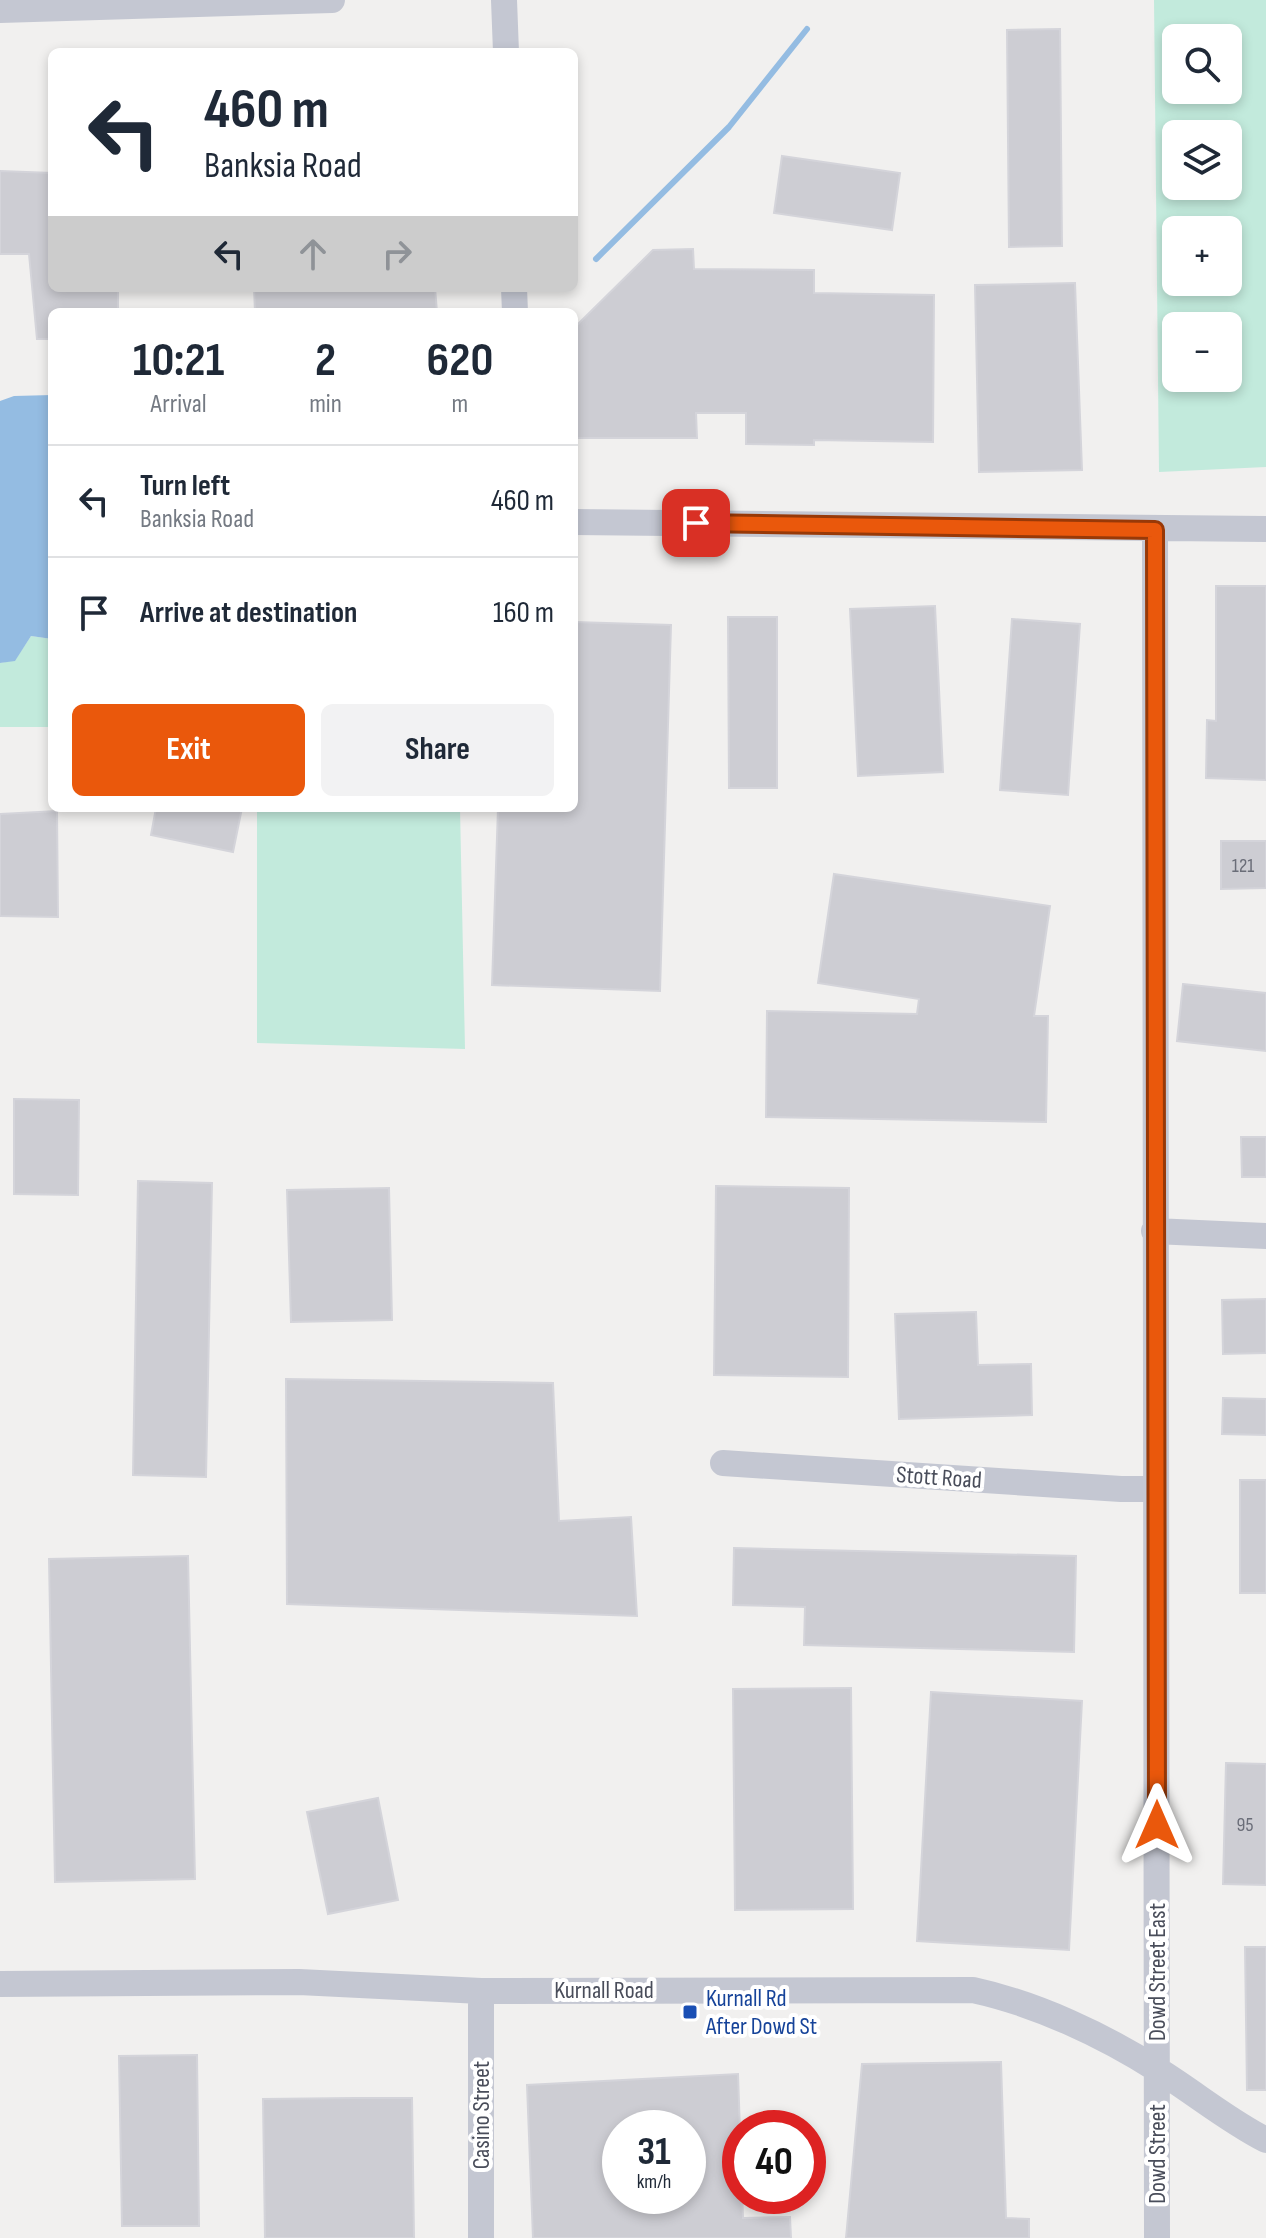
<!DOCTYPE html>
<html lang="en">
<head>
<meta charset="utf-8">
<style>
	body { margin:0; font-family:"Sofia Sans Condensed",sans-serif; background:#f2f2f3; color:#1f2937; height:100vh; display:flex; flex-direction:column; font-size:30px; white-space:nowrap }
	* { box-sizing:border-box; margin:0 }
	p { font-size:26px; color:#747a83 }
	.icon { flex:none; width:44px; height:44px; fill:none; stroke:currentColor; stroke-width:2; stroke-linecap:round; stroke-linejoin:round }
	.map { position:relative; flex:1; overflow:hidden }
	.drawer { position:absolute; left:48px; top:308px; width:530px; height:504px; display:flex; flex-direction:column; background:#fff; border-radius:12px; box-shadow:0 4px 12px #0003 }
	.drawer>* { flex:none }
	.hud { position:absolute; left:48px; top:48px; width:530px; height:244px; border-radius:12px; box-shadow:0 4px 12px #0003; background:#fff; color:#1f2937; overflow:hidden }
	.buttons { position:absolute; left:1162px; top:24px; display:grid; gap:16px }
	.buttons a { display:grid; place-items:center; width:80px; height:80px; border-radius:12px; background:#fff; box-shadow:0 4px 12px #0003; font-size:40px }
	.speed { position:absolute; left:602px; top:2110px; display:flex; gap:16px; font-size:40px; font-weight:700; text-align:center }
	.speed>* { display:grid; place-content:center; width:104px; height:104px; border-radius:50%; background:#fff; box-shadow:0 4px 12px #0003; line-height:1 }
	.speed small { font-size:20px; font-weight:400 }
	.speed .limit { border:12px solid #d22; background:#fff; color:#111 }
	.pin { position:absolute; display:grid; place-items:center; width:68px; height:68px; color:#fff; margin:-34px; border-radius:16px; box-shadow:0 4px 12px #0006 }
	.me { position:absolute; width:88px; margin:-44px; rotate:0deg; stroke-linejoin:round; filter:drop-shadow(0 0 6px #0008) }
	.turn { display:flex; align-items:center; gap:28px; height:168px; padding:0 24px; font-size:36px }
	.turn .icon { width:104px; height:104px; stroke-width:2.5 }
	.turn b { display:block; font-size:56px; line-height:68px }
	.lanes { display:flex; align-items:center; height:76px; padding:0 24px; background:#0003; justify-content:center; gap:40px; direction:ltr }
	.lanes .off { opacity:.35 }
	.eta { display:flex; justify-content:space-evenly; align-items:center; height:136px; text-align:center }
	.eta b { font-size:48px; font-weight:700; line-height:56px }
	.action { display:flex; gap:16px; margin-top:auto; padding:16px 24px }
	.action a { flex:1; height:92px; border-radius:12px; background:#ea580c; color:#fff; font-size:32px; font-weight:700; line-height:92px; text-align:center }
	.action a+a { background:#f2f2f3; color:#1f2937 }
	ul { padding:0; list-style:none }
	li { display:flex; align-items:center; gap:24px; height:112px; padding:0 24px; border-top:2px solid #e0e1e3 }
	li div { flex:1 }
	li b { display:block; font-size:30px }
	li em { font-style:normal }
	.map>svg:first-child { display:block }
	.green { fill:#c2eadc; fill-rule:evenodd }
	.water { fill:#94bce2 }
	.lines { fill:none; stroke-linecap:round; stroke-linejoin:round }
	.stream { stroke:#94bce2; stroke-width:6 }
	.building { fill:#cdcdd3; stroke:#d4d4da; stroke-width:2; fill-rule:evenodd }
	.minor { stroke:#c4c7d2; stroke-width:26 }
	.route-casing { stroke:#983908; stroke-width:20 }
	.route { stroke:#ea580c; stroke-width:14 }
	.transit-dot { fill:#1a4fb4; stroke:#fff; stroke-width:3 }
	.labels { text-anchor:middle; stroke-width:8; stroke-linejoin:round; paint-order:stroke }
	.number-label { font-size:20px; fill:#6a6d78 }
	.street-label { font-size:24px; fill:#494d5a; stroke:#fff }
	.transit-label { font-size:24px; fill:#164399; stroke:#fff; text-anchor:start }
</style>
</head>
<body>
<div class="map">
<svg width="1266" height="2238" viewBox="0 0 1266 2238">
	<rect width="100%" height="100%" fill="#f1f0ef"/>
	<!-- green -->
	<path class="green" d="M1154,0h112v467l-107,5zM1176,38h52v52h-52zM1176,134h52v52h-52zM1176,230h52v52h-52zM1176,326h52v52h-52z
		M31,636l21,3v88h-52v-64l15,-3z
		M257,808h203l5,241 -208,-6z"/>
	<!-- water -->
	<path class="water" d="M52,395v244l-21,-3 -16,25 -15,2v-262l14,-5z"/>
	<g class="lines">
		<!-- stream -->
		<path class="stream" d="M596,259l133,-132 78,-98"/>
	</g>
	<!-- building -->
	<path class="building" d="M1060,29l2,217 -53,1 -2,-217z
		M782,156l118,17 -8,57 -118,-17z
		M0,171l52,2v115h66v24h-66v27h-15l-8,-85h-29z
		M693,249l1,20 120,1v23l120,2 -1,147 -119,-2v5l-68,-1v-31h-50l1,25h-123v-110l79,-78z
		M1075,283l7,187 -103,2 -4,-187z
		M254,288h181l2,24h-182z
		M1216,586h50v194l-60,-2 1,-58 9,1z
		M935,606l8,166 -85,4 -8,-167z
		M728,617h49v171h-48z
		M1012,619l68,5 -12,171 -68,-5z
		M574,622l97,3 -11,366 -168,-6 6,-177h76z
		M156,808h86l-9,44 -82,-17z
		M57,811l1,106 -58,-1v-102z
		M1221,841h45v47l-45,1z
		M834,874l216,32 -16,110h14l-2,106 -280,-5 1,-106 150,3 2,-15 -101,-16z
		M1183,984l83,9v58l-89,-10z
		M14,1099l65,1 -1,95 -64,-1z
		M1241,1137h25v40h-24z
		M138,1181l74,2 -6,294 -73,-2z
		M716,1186l133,2 -1,189 -134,-2z
		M389,1188l3,132 -101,2 -4,-132z
		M1266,1299v54l-43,1 -1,-54z
		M976,1312l2,53 53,-1 1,51 -133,4 -4,-105z
		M286,1379l267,4 6,138 72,-4 6,99 -350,-12z
		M1223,1398l43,1v36l-44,-1z
		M1240,1480h26v113h-26z
		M734,1548l342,8 -2,96 -270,-7 1,-38 -72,-2z
		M188,1556l7,323 -140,3 -6,-323z
		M851,1688l2,221 -118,1 -2,-221z
		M931,1692l151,9 -13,249 -152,-9z
		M1226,1763l40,1v121l-43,-1z
		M378,1798l20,102 -70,14 -21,-102z
		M1245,1947h21v143h-19z
		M197,2055l2,171h-77l-3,-170z
		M1001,2062l5,156 23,1v19h-183l16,-174z
		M738,2074l5,144 47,-1 1,21h-258l-6,-153zM620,2128h68v68h-68z
		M354,2098h58l2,140h-149l-2,-139z"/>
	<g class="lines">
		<!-- minor -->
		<path class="minor" d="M504,0l2,52
			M0,10l332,-10
			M514,288l1,24
			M574,522l692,7
			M1155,530l2,1708
			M1154,1231l112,5
			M723,1463l398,26h35
			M0,1984l299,-2 182,9 492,-1c64,14 130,45 185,80 37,23 69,50 108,70
			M481,1991v247"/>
	</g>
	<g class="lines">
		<defs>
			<path id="route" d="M696,523l459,7 2,1295"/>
		</defs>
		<!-- route casing -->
		<use href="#route" class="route-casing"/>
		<!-- route -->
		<use href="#route" class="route"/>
	</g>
	<!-- markers -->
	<rect class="transit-dot" x="682" y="2004" width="16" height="16" rx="4"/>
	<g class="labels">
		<!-- number labels -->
		<g class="number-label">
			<text x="1243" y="872">121</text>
			<text x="1245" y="1831">95</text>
		</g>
		<!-- street labels -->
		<g class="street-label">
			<text transform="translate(939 1477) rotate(4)" y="8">Stott Road</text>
			<text transform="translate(1157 1972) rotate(-90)" y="8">Dowd Street East</text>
			<text x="604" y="1998">Kurnall Road</text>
			<text transform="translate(481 2115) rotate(-90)" y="8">Casino Street</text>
			<text transform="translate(1157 2154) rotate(-90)" y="8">Dowd Street</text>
		</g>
		<!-- transit labels -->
		<g class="transit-label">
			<text x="706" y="2006">Kurnall Rd<tspan x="706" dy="28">After Dowd St</tspan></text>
		</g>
	</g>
</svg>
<div class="buttons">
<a><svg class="icon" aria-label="search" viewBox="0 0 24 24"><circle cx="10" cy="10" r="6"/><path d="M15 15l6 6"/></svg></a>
<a><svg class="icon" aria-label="layers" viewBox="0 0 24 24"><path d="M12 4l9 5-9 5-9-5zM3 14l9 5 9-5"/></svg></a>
<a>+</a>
<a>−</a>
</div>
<div class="speed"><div>31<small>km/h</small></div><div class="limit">40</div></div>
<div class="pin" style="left:696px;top:523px;background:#d93025"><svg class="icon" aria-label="arrive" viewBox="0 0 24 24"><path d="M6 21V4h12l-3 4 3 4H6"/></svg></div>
<svg class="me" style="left:1157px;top:1825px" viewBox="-20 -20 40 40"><path d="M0-17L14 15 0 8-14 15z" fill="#ea580c" stroke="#fff" stroke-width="4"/></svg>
<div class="hud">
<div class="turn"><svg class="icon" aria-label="left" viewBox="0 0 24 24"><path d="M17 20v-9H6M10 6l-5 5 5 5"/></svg><div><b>460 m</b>Banksia Road</div></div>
<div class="lanes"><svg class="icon" aria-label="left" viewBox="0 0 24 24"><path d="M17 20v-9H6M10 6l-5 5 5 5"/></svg><svg class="icon off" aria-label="ahead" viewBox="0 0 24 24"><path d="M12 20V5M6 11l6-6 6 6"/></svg><svg class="icon off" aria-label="right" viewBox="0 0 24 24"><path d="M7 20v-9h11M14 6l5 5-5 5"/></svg></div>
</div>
<section class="drawer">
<div class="eta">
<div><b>10:21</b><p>Arrival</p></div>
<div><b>2</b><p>min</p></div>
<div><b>620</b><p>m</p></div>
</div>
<ul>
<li><svg class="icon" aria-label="left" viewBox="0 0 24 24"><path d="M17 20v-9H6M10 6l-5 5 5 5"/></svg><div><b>Turn left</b><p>Banksia Road</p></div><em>460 m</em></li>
<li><svg class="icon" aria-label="arrive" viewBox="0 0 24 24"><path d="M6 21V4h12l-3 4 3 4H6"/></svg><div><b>Arrive at destination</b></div><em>160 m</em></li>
</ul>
<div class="action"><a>Exit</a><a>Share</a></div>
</section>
</div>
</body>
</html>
